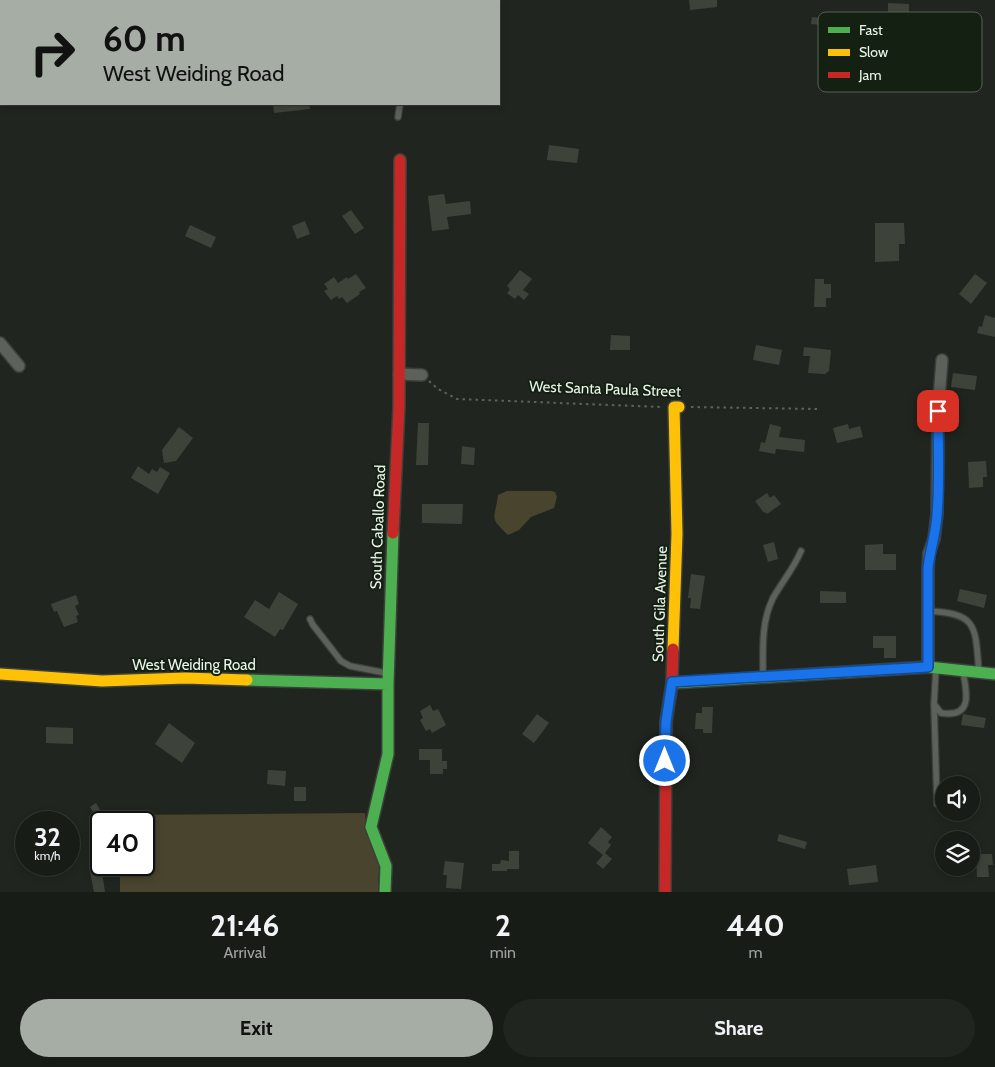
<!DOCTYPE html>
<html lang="en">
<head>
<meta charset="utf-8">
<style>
	body { margin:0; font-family:Cabin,sans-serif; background:#212520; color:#f1f3f6; height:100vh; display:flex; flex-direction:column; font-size:19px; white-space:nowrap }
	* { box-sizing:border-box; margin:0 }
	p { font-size:16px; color:#9fa1a1 }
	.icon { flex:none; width:28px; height:28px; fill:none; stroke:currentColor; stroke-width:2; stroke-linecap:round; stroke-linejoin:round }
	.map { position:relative; height:892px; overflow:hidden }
	.drawer { display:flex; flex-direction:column; background:#181c17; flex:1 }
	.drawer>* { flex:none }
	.guide { position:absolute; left:0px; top:0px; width:500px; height:105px; box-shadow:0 2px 8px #0003,0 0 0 1px #363a36; background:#a5ada4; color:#111; overflow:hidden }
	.buttons { position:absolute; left:935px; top:776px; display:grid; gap:10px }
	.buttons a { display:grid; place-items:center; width:45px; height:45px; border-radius:50%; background:#181c17; box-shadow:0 2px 8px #0003,0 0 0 1px #363a36; font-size:25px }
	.speed { position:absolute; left:15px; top:811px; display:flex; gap:10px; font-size:25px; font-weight:700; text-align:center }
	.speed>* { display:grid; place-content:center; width:65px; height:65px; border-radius:50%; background:#181c17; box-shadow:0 2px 8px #0003,0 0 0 1px #363a36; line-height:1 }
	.speed small { font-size:12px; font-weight:400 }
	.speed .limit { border:2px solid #111; border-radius:8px; background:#fff; color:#111 }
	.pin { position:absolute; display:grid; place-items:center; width:42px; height:42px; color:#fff; margin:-21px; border-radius:10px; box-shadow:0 2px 8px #0006 }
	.me { position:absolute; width:55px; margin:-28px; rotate:0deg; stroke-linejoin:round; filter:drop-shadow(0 0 4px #0008) }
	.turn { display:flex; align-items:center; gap:18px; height:105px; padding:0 20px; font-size:22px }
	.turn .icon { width:65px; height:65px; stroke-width:2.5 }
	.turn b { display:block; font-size:35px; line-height:42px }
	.eta { display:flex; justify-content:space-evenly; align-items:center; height:85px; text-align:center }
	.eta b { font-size:30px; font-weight:700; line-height:35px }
	.cta { display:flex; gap:10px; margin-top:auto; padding:10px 20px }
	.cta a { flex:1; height:58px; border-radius:30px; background:#a5ada4; color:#111; font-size:20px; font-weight:700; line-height:58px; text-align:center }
	.cta a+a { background:#212520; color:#f1f3f6 }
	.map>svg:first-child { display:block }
	.green { fill:#49442d }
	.building { fill:#3e433a }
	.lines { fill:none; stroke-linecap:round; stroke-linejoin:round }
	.lane-casing { stroke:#3b413a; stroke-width:8 }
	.street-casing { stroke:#3b413a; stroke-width:14 }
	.fast-casing { stroke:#3b413a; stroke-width:14 }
	.slow-casing { stroke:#3b413a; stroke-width:14 }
	.jam-casing { stroke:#3b413a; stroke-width:14 }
	.path { stroke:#5e625e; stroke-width:2; stroke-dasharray:2.5 4; stroke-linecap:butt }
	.lane { stroke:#5c615a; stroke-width:5.5 }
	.street { stroke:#5c615a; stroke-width:11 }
	.fast { stroke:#4caf50; stroke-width:11 }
	.slow { stroke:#ffc107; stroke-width:11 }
	.jam { stroke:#c62828; stroke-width:11 }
	.route-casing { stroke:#114b97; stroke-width:12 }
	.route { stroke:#1a73e8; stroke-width:9 }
	.labels { text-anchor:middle; stroke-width:4; stroke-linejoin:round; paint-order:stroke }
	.street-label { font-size:15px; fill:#ecf5eb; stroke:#132012 }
	.key { fill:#132012; stroke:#546053; stroke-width:1 }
	.key-label { font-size:14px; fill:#ecf5eb }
</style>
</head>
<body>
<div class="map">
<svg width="995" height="892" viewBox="0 0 995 892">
	<rect width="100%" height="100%" fill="#20261f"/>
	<!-- green -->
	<path class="green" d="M551,491l4,1 2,5 -3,11 -23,9 -12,13 -11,5c-20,-19 -13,-15 -10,-40l9,-4z
		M365,813l1,13 13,40 -1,26h-258v-27h24v-43h-24v-7z"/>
	<!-- building -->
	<path class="building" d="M689,0h28v7l-27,3z
		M888,3l21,1v19h-13l2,-8 -10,-1z
		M832,13l13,1v13l-34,-3 1,-7 20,3z
		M273,104h36l1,5 -36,4z
		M549,145l30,4 -2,14 -30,-3z
		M444,194l2,10 24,-3 1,13 -24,3 2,12 -17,2 -4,-35z
		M351,210l13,18 -9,6 -13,-18z
		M305,221l5,13 -13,5 -5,-13z
		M875,223h29l1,21h-6v17l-24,1z
		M190,225l26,12 -5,11 -26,-12z
		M520,270l12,9 -9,11 6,4 -5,6 -6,-5 -3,4 -8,-6 3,-4 -3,-3z
		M356,274l10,14 -7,4 1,2 -13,9 -5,-6 -3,2 -2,-3 -6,4 -7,-9 4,-2 -4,-5 10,-7 4,6 9,-6 1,2z
		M975,274l12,9 -16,21 -12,-10z
		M815,279h9v5h7v14h-5v9h-12z
		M985,315l10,3v19l-18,-4 2,-7 3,1z
		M611,335l19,1v14h-20z
		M756,345l26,5 -3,15 -26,-5z
		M804,347l27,3 -2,21 -4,3 -17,-1 2,-17h-7z
		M953,373l24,3 -2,14 -24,-3z
		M418,423h11l-1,42h-12z
		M770,424l11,3 -2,10 26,3 -1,12 -28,-3 -1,5 -16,-3 2,-9 4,1z
		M848,424l1,5 11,-3 3,11 -26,6 -4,-15z
		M179,427l14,11 -17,23 -12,2 -2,-13z
		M462,446l13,2 -1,17 -13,-1z
		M986,461l1,16h-4v10l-14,1 -1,-26z
		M138,466l11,8 3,-5 5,3 3,-5 10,6 -12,21 -27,-16z
		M767,493l3,5 4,-3 7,9 -14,10 -2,-2 -1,1 -9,-12z
		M422,504h41l-1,20 -40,-1z
		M774,542l4,17 -10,3 -5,-17z
		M883,544v10h13v16h-31v-25z
		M691,574l14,2 -5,33 -10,-1 1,-10h-3z
		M960,589l27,6 -3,13 -27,-7z
		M820,591l26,1v11h-26z
		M279,592l19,12 -15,26 -3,-1 -5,8 -31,-20 11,-17 14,9z
		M76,595l3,9 -4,2 4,9 -3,1 2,6 -14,5 -7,-16 -3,1 -3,-8z
		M873,636h23v22h-12v-10h-11z
		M430,705l3,6 5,-2 8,16 -14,8 -2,-4 -4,2 -6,-11 3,-2 -3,-7z
		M702,707h11l-1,26h-9v-4h-8l1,-16h6z
		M537,714l12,9 -15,20 -12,-9z
		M963,714l23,4 -2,10 -23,-3z
		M169,723l26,20 -13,20 -27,-19z
		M46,727l27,1v16l-27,-1z
		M419,749h23v12h5v8h-4v5h-13v-14h-11z
		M268,770l18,1 -1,15 -18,-2z
		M294,787h12v14h-12z
		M96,803l11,19h-8l-9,-15z
		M601,827l11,10 -4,5 3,3 -6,8 7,6 -9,10 -7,-6 7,-8 -15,-12z
		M779,834l28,8 -2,7 -28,-8z
		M509,851h10v18h-12v2h-15v-7h8l1,-4 8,1z
		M976,854h16l1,11h-5l1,12h-12z
		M445,861l19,2 -3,26 -15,-1 1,-13h-4z
		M101,865l4,27h-11l-5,-25z
		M876,865l2,17 -29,3 -2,-16z"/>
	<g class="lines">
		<defs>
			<path id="lane" d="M400,0v1
				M398,117l2,-13
				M927,611c52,2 48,16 52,61
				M310,619l3,6 28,36 9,5 36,7
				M936,668l-2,36 3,100
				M763,676c0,-26 -2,-54 10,-78 9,-16 21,-30 28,-47
				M934,704l7,9c32,5 26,-20 22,-41"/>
			<path id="street" d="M0,343l19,23
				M399,374l23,1
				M928,667v-99l1,-15 5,-14 3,-25 1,-103 4,-51"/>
			<path id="fast" d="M247,680l141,4
				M672,683l256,-16 67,7
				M385,892l1,-26 -15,-39 17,-73v-70l5,-151"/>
			<path id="slow" d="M673,649l4,-115 -3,-127h5
				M0,674l102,7 83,-3 62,2"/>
			<path id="jam" d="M393,533l6,-126 1,-247
				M665,892l1,-170 6,-39 1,-34"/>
		</defs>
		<!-- lane casing -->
		<use href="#lane" class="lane-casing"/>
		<!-- street casing -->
		<use href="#street" class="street-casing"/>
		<!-- fast casing -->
		<use href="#fast" class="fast-casing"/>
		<!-- slow casing -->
		<use href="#slow" class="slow-casing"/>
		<!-- jam casing -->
		<use href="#jam" class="jam-casing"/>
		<!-- path -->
		<path class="path" d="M429,381l9,8 19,10 204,8
			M691,407l127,2"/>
		<!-- lane -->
		<use href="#lane" class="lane"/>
		<!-- street -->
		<use href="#street" class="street"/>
		<!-- fast -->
		<use href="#fast" class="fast"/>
		<!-- slow -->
		<use href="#slow" class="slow"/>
		<!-- jam -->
		<use href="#jam" class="jam"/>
	</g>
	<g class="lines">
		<defs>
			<path id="route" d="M665,761l1,-39 6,-40 256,-15v-99c2,-18 8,-35 9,-53 3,-34 1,-70 1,-104"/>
		</defs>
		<!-- route casing -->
		<use href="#route" class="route-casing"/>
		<!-- route -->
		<use href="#route" class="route"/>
	</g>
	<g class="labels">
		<!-- street labels -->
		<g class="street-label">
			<text transform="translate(605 389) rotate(2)" y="5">West Santa Paula Street</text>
			<text transform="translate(378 527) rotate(-88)" y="5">South Caballo Road</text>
			<text transform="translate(660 604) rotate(-88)" y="5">South Gila Avenue</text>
			<text x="194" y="670">West Weiding Road</text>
		</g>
	</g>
	<!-- legend -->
	<rect x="818" y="12" width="164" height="80" rx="8" class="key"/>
	<rect x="828" y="27" width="22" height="6" fill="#4caf50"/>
	<rect x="828" y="49" width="22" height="7" fill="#ffc107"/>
	<rect x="828" y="72" width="22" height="6" fill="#c62828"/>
	<g class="key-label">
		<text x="859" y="35">Fast</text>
		<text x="859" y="57">Slow</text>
		<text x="859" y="80">Jam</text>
	</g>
</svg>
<div class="buttons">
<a><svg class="icon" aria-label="sound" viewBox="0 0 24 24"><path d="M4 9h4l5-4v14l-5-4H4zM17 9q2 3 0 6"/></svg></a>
<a><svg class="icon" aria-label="layers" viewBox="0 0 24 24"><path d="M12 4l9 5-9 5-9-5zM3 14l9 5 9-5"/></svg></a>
</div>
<div class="speed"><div>32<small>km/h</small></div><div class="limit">40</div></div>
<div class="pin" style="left:938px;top:411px;background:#d93025"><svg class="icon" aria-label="arrive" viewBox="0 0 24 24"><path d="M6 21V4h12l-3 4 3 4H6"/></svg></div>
<svg class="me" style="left:665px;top:761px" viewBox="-20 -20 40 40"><circle r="17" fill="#1a73e8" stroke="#fff" stroke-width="3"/><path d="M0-11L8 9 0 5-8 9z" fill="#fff"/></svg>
<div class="guide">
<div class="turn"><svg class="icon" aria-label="right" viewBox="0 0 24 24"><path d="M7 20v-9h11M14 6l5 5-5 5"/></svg><div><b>60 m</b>West Weiding Road</div></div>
</div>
</div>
<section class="drawer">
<div class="eta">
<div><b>21:46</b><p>Arrival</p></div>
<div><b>2</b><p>min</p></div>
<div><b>440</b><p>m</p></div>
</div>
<div class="cta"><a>Exit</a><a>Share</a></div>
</section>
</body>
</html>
